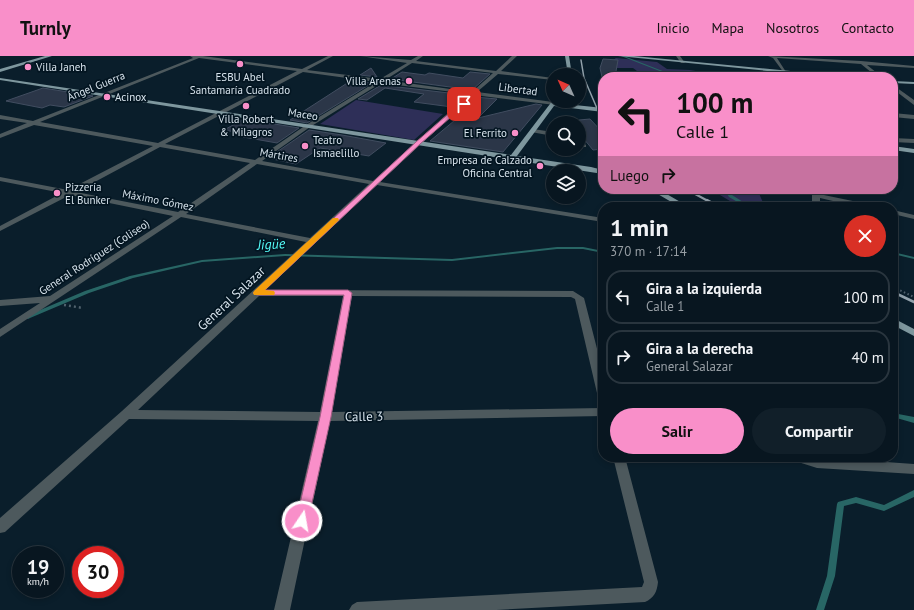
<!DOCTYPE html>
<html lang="es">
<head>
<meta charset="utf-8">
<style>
	body { margin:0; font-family:"PT Sans",sans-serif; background:#111f29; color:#f1f3f6; height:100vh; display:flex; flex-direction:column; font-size:15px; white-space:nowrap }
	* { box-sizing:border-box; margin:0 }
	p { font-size:13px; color:#989fa5 }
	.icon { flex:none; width:22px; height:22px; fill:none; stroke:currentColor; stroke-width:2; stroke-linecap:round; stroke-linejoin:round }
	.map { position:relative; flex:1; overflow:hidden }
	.drawer { position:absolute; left:598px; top:146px; width:300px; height:260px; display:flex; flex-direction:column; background:#081620; border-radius:16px; box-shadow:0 2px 6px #0003,0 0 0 1px #29353e }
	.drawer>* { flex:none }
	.banner { position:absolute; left:598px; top:16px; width:300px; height:122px; border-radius:16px; box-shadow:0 2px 6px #0003,0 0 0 1px #29353e; background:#f98fc9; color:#111; overflow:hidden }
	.needle { width:26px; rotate:315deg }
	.fabs { position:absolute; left:546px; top:12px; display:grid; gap:8px }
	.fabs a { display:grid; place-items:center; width:40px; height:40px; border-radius:50%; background:#081620; box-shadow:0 2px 6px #0003,0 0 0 1px #29353e; font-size:20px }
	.speed { position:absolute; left:12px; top:490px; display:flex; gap:8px; font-size:20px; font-weight:700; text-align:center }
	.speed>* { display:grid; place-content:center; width:52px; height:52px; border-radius:50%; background:#081620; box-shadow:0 2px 6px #0003,0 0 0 1px #29353e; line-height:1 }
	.speed small { font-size:10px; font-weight:400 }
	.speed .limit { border:6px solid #d22; background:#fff; color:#111 }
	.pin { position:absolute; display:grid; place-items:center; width:34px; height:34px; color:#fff; margin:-17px; border-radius:8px; box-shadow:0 2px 6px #0006 }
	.me { position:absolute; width:44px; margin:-22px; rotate:12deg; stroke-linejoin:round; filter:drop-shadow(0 0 3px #0008) }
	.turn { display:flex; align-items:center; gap:14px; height:84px; padding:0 12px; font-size:18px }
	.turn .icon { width:52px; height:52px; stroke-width:2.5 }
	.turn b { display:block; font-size:28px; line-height:34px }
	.then { display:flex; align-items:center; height:38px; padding:0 12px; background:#0003; gap:8px; font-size:15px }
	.round { display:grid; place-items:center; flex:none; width:42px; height:42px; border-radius:21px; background:#111f29 }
	.overview { display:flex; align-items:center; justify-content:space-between; height:68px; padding:0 12px }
	h1 { font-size:24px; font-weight:700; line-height:30px }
	.button { display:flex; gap:8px; margin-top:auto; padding:8px 12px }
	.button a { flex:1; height:46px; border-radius:24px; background:#f98fc9; color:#111; font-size:16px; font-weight:700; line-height:46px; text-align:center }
	.button a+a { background:#111f29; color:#f1f3f6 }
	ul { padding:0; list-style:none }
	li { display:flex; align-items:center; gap:12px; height:54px; margin:0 8px 6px; padding:0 4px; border:2px solid #29353e; border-radius:16px }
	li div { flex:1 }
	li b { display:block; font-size:15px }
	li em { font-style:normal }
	header { display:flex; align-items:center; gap:24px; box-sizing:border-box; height:56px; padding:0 20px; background:#f98fc9; color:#111 }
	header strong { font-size:19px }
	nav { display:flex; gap:22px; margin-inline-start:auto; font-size:14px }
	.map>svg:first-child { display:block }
	.green { fill:#2e2f58 }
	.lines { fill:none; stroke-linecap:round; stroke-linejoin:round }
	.stream { fill:#286665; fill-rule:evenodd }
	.building { fill:#2b3648; stroke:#414d60 }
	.path-far1 { stroke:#50616d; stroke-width:2; stroke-dasharray:1.5 2.5; stroke-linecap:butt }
	.path { stroke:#50616d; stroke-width:2.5; stroke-dasharray:2 3; stroke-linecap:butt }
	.minor { fill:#4d595d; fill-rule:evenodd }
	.major { fill:#7e979e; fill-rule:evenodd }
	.rail-far2 { stroke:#93a2ac; stroke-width:1.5 }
	.rail-far1 { stroke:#93a2ac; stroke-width:2 }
	.rail { stroke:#93a2ac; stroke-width:2.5 }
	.route { fill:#f98fc9; stroke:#a25d83 }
	.slow { fill:#f59e0b }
	.poi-dot { fill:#f98fc9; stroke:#031521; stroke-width:1.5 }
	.labels { text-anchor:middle; stroke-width:3.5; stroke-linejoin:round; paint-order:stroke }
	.far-poi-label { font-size:11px; fill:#d7e3ec; stroke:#031521; text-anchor:start }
	.far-street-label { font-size:11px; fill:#d7e3ec; stroke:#031521 }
	.street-label { font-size:13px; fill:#d7e3ec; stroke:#031521 }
	.water-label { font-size:14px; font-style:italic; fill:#55fdfa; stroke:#031521 }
</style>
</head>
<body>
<header>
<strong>Turnly</strong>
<nav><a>Inicio</a><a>Mapa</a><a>Nosotros</a><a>Contacto</a></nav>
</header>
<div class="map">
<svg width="914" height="554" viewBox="0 0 914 554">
	<rect width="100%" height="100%" fill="#0a1e2b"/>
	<!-- green -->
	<path class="green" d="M616,2l41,4 10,7 23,1 35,6 -2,1h-52l-30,-3 -8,-6h-18l-8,-4z
		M356,44l87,14 -29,26 -94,-16z
		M710,133h47l8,18h-25z"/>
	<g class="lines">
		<!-- stream -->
		<path class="stream" d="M621,0h3l54,21h-3z
			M724,133h4l4,6 19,12h-5l-17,-10z
			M557,191h26l20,4v2l-20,-4h-26l-105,12 -167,-5 -83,6 -69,16 -44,15 -59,25 -2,1 -3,-2 1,-1 59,-25 45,-15 72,-16 83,-6 167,5z
			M893,196l21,5v2l-21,-5z
			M893,357l21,4v6l-21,-6z
			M914,434v7l-30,14 -28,-8 -12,3 -9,70 -11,34h-8l11,-34 10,-72 1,-2 18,-5 28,8z"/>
	</g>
	<!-- building -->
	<path class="building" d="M603,3l15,1 -3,17h-13l-2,-9z
		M371,12l6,9 -17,-2z
		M402,16l23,3 4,-2 34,5 7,-6 20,2 -18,16 -81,-11z
		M352,24l20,3 -65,40 -17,-3z
		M381,29l85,10 -14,12 -38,-5 10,-8 -39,-6 -18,12 -9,-1z
		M43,32l50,8 -29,11 -14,-2 -8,3 -36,-7z
		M475,41l22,2 -19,19 58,-14 6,1 -39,47 -73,-11 37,-31 -6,-1z
		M244,63l55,9 -22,15 -34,-6 4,-3 -23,-4z
		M590,63l13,14v16l-10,1 -14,-17v-13z
		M309,74l33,5 44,8 -17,13 -49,-8 -24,16 -28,-6z"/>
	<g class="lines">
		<!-- path-far1 -->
		<path class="path-far1" d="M893,231l21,10"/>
		<!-- path -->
		<path class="path" d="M64,249l19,3"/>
		<!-- minor -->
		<path class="minor" d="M190,0h13l99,13 26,-13h5l-26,14 73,9 27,-16 -47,-7 51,4 7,-4h5l-7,5 80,10 16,-15h5l-16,15 52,7v2l-55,-6 -21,18 76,10 3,2 -1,1 -81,-10 -94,87 223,36v4l-226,-37 -112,105 308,1 11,7 19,74v25l-4,-1 -2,-3 -22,-94 -4,-2 -219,-1 -20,116 271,-4v8l-273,5 -40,189h-16l44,-189 -189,-2 -124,113 -5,1v-15l122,-107 184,-169 -125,-25 -181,120v-8l40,-26 -40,3v-6l50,-4 123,-80 -103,-21 -70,36v-5l62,-33 -62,-12v-4l68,13 85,-44 -119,-21 -34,13v-4l27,-11 -27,-4v-4l33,6 160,-63zM199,2l98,13 -139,72 -118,-21zM412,7l81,10 -21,19 -87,-12zM303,16l73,10 -70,43 -51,35 -90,-16zM381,27l88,11 -96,87 -111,-20 48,-34zM160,91l90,16 -72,49 -102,-20zM257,108l112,20 -59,54 -124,-24zM259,240h84l-23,116 -182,-2z
			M676,0h4l5,7h-4z
			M768,0l93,5 53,5v2l-47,-3 15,12h-5l-16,-13 -84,-6 9,14 -2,1 -11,-15z
			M893,29l21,15v5l-21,-16z
			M893,57l21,2v4l-21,-2z
			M533,73l20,3v4l-22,-4 -1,-1z
			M893,82l21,1v4l-21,-1z
			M579,83l7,6v2h-4l-3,-2z
			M810,133h8l1,5 53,11 1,2h-14l-39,-9v9h-8v-12z
			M893,154l21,5v4l-21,-5z
			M613,401h12l33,125c-1,10 -4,16 -13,20l-149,8h-147l3,-5 5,-3 285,-15 2,-5z
			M793,401h22l99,7v10l-97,-6 -22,-7z"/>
		<!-- major -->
		<path class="major" d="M45,0h7l-52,16v-3z
			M565,0h4l3,19h-4z
			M618,0h16l209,20 2,1h-17z
			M0,22l511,77 42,-55 5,1 -2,2 47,5v4l-49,-6 -37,50 74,11 12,3v4l-603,-94z
			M893,25l21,1v2l-21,-1z
			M893,90l21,3v4l-21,-3z
			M649,133h9l31,18h-9z
			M893,262l21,11v7l-21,-11z"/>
		<!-- rail-far2 -->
		<path class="rail-far2" d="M581,4l3,18 18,42"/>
		<!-- rail-far1 -->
		<path class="rail-far1" d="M602,63l1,3
			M686,133l22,12"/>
		<!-- rail -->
		<path class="rail" d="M707,144l13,7
			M893,236l21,10"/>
	</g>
	<!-- route -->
	<path class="route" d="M462,46l4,2 -46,40 -155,146h83l4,3 -21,124 -23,104 -1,4 -5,2 -4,-2 -2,-4 24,-104 24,-122h-87l-4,-2 163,-151z"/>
	<!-- slow -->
	<path class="slow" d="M333,162h5l1,2 -74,70 9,1 1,2 -1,2h-20l-1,-2 1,-2z"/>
	<!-- markers -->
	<g class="poi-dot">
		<circle cx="240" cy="8" r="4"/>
		<circle cx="28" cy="11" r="4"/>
		<circle cx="409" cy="25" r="4"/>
		<circle cx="107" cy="41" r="4"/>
		<circle cx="246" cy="50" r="4"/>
		<circle cx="515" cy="77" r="4"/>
		<circle cx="305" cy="90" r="4"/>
		<circle cx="540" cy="110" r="4"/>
		<circle cx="57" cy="137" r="4"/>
	</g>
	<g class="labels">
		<!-- far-poi labels -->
		<g class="far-poi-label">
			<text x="36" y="15">Villa Janeh</text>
			<text x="240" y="25" text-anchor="middle">ESBU Abel<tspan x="240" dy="13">Santamaría Cuadrado</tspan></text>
			<text x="401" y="29" text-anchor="end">Villa Arenas</text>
			<text x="115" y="45">Acinox</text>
			<text x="246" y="67" text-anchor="middle">Villa Robert<tspan x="246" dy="13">&amp; Milagros</tspan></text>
			<text x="507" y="81" text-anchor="end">El Ferrito</text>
			<text x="313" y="88">Teatro<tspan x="313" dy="13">Ismaelillo</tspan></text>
			<text x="532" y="108" text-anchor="end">Empresa de Calzado<tspan x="532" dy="13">Oficina Central</tspan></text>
			<text x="65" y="135">Pizzería<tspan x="65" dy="13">El Bunker</tspan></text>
		</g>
		<!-- far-street labels -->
		<g class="far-street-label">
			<text transform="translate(96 30) rotate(-22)" y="4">Ángel Guerra</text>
			<text transform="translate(518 33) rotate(8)" y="4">Libertad</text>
			<text transform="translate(303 58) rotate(9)" y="4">Maceo</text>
			<text transform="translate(279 99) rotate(10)" y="4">Mártires</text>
			<text transform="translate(158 144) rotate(11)" y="4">Máximo Gómez</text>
			<text transform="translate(94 201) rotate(-33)" y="4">General Rodríguez (Coliseo)</text>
		</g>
		<!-- street labels -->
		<g class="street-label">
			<text transform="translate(231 242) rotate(-43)" y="5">General Salazar</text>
			<text transform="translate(364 360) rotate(-1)" y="5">Calle 3</text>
		</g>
		<!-- water labels -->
		<g class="water-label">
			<text transform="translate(271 188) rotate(-3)" y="5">Jigüe</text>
		</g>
	</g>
</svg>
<div class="fabs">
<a><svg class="needle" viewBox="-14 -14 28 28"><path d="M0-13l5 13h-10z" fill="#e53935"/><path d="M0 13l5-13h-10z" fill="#989fa5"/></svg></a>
<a><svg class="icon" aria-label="search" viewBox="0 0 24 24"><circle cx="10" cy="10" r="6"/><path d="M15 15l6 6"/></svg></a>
<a><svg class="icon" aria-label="layers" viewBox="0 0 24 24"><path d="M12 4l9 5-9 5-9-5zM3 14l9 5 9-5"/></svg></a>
</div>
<div class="speed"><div>19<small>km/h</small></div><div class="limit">30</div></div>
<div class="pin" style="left:464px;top:48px;background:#d93025"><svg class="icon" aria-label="arrive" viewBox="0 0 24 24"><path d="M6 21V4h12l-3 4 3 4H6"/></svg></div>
<svg class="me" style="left:302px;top:465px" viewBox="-20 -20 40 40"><circle r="17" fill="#f98fc9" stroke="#fff" stroke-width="3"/><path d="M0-11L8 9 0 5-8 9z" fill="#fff"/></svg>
<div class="banner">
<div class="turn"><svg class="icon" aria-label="left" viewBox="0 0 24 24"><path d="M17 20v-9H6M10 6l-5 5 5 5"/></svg><div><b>100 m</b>Calle 1</div></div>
<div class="then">Luego<svg class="icon" aria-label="right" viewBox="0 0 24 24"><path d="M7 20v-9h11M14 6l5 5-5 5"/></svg></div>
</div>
<section class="drawer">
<div class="overview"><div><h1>1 min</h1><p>370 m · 17:14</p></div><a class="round" style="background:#d93025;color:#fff"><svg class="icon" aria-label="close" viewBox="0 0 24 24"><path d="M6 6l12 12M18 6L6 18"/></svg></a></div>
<ul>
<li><svg class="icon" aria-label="left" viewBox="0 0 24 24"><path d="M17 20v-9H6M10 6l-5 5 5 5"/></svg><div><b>Gira a la izquierda</b><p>Calle 1</p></div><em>100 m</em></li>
<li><svg class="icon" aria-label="right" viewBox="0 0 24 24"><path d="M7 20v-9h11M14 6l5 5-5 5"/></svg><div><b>Gira a la derecha</b><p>General Salazar</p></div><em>40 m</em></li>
</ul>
<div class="button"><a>Salir</a><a>Compartir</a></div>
</section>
</div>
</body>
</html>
